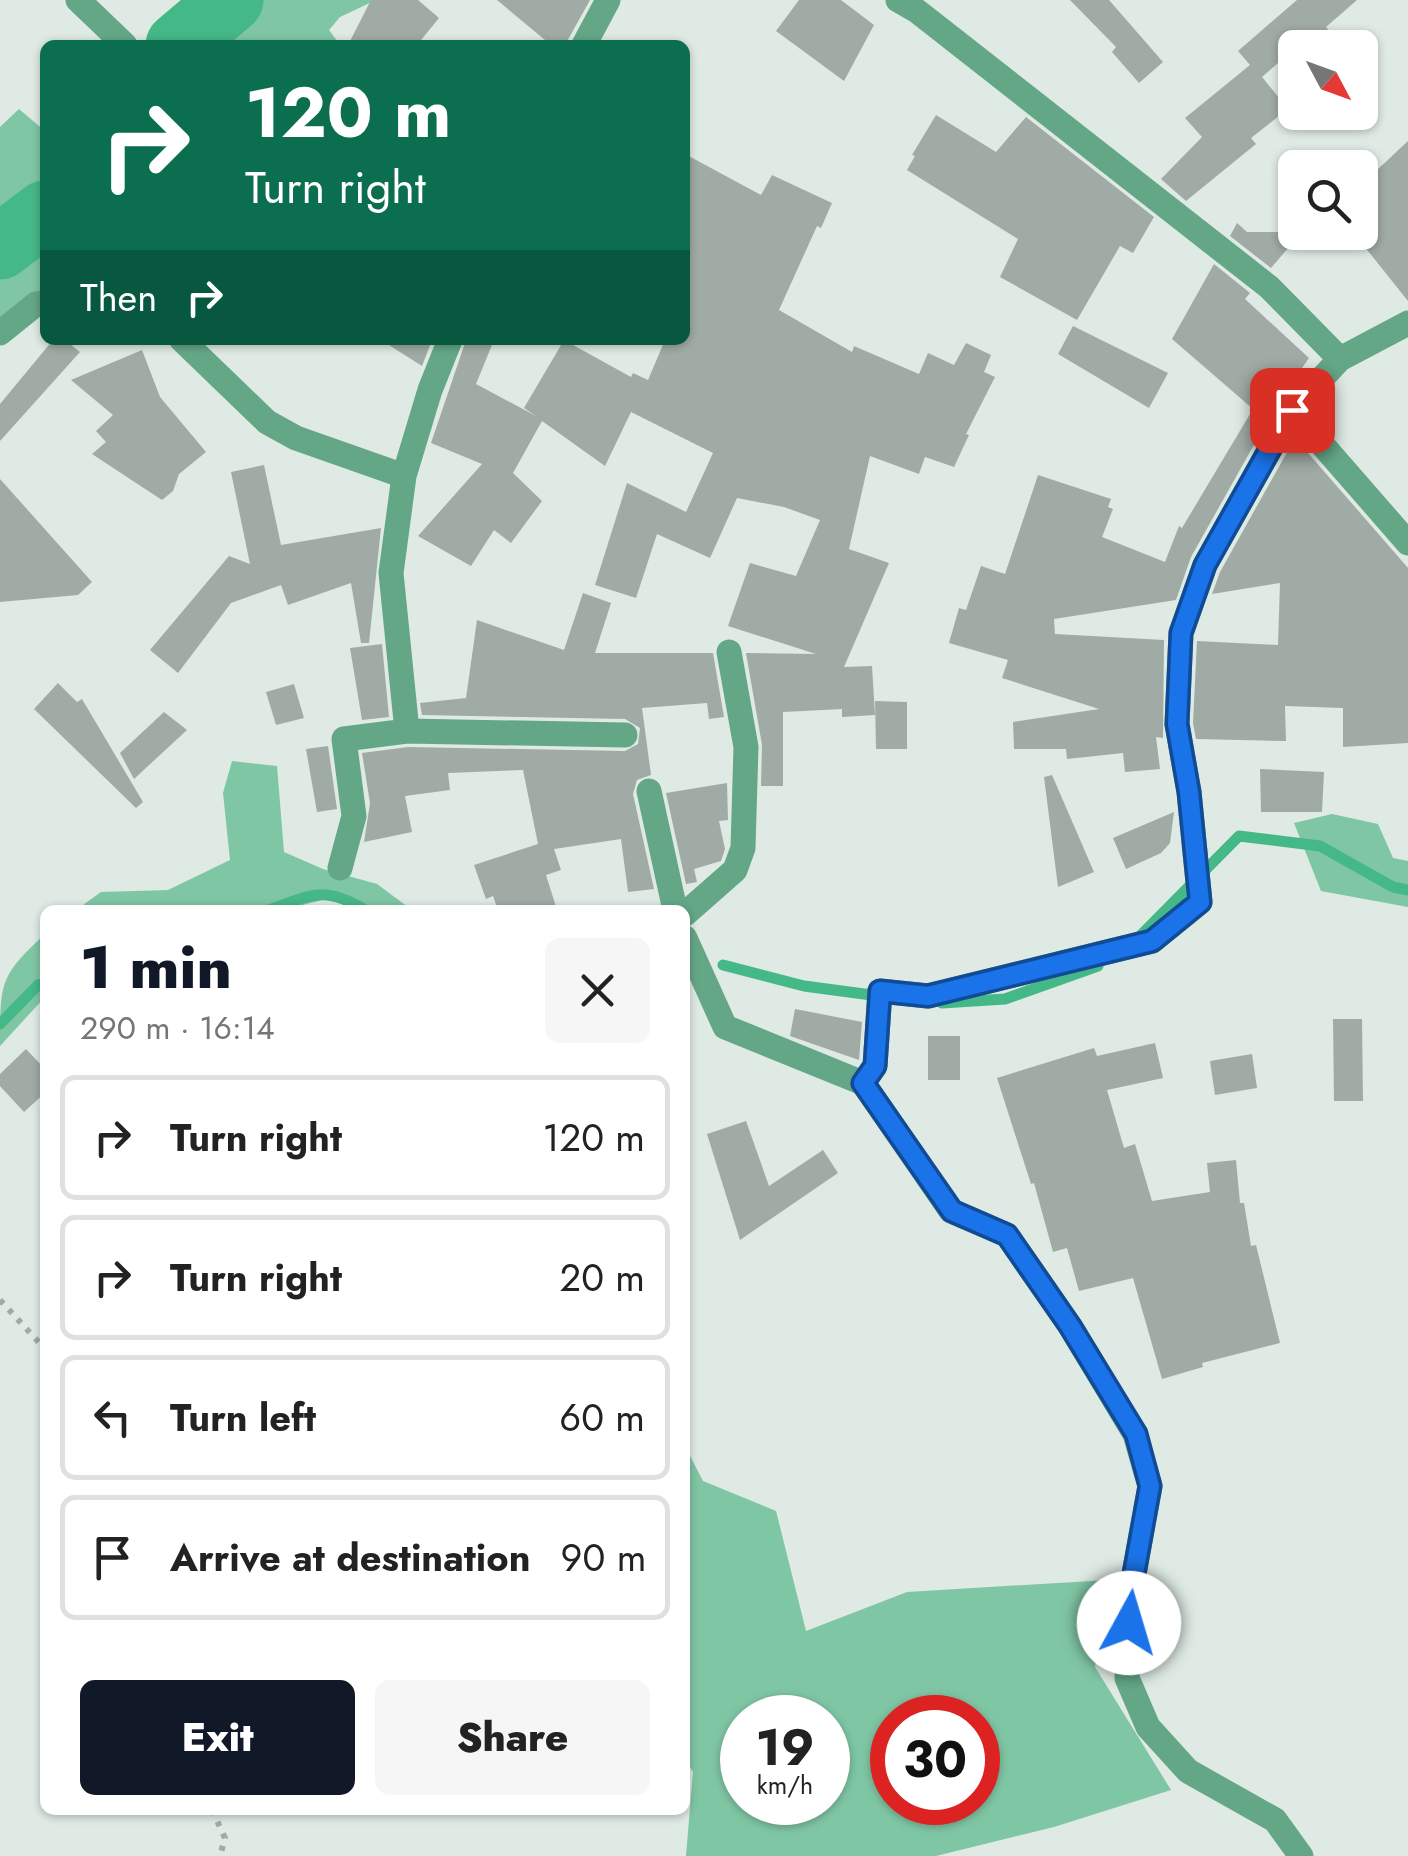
<!DOCTYPE html>
<html lang="en">
<head>
<meta charset="utf-8">
<style>
	body { margin:0; font-family:Jost,sans-serif; background:#f6f6f6; color:#222; height:100vh; display:flex; flex-direction:column; font-size:38px; white-space:nowrap }
	* { box-sizing:border-box; margin:0 }
	p { font-size:32px; color:#767676 }
	.icon { flex:none; width:55px; height:55px; fill:none; stroke:currentColor; stroke-width:2; stroke-linecap:round; stroke-linejoin:round }
	.map { position:relative; flex:1; overflow:hidden }
	.panel { position:absolute; left:40px; top:905px; width:650px; height:910px; display:flex; flex-direction:column; background:#fff; border-radius:15px; box-shadow:0 2px 8px #0004 }
	.panel>* { flex:none }
	.top-card { position:absolute; left:40px; top:40px; width:650px; height:305px; border-radius:15px; box-shadow:0 2px 8px #0004; background:#0b6e4f; color:#fff; overflow:hidden }
	.needle { width:65px; rotate:131deg }
	.tools { position:absolute; left:1278px; top:30px; display:grid; gap:20px }
	.tools a { display:grid; place-items:center; width:100px; height:100px; border-radius:15px; background:#fff; box-shadow:0 2px 8px #0004; font-size:50px }
	.speed { position:absolute; left:720px; top:1695px; display:flex; gap:20px; font-size:50px; font-weight:700; text-align:center }
	.speed>* { display:grid; place-content:center; width:130px; height:130px; border-radius:50%; background:#fff; box-shadow:0 2px 8px #0004; line-height:1 }
	.speed small { font-size:25px; font-weight:400 }
	.speed .limit { border:15px solid #d22; background:#fff; color:#111 }
	.pin { position:absolute; display:grid; place-items:center; width:85px; height:85px; color:#fff; margin:-42px; border-radius:20px; box-shadow:0 5px 15px #0006 }
	.me { position:absolute; width:110px; margin:-55px; rotate:6deg; stroke-linejoin:round; filter:drop-shadow(0 0 8px #0008) }
	.turn { display:flex; align-items:center; gap:35px; height:210px; padding:0 40px; font-size:45px }
	.turn .icon { width:130px; height:130px; stroke-width:2.5 }
	.turn b { display:block; font-size:70px; line-height:85px }
	.then { display:flex; align-items:center; height:95px; padding:0 40px; background:#0003; gap:20px; font-size:38px }
	.round { display:grid; place-items:center; flex:none; width:105px; height:105px; border-radius:15px; background:#f6f6f6 }
	.summary { display:flex; align-items:center; justify-content:space-between; height:170px; padding:0 40px }
	h1 { font-size:60px; font-weight:800; line-height:75px; color:#111827 }
	.action { display:flex; gap:20px; margin-top:auto; padding:20px 40px }
	.action a { flex:1; height:115px; border-radius:15px; background:#111827; color:#fff; font-size:40px; font-weight:800; line-height:115px; text-align:center }
	.action a+a { background:#f6f6f6; color:#222 }
	ul { padding:0; list-style:none }
	li { display:flex; align-items:center; gap:30px; height:125px; margin:0 20px 15px; padding:0 20px; border:5px solid #e0e0e0; border-radius:15px }
	li div { flex:1 }
	li b { display:block; font-size:38px }
	li em { font-style:normal }
	.map>svg:first-child { display:block }
	.green { fill:#7fc6a4; fill-rule:evenodd }
	.lines { fill:none; stroke-linecap:round; stroke-linejoin:round }
	.stream { stroke:#45b888; stroke-width:11 }
	.river { stroke:#45b888; stroke-width:65 }
	.building { fill:#a0aba5 }
	.path { stroke:#a1aaa5; stroke-width:6; stroke-dasharray:5 8; stroke-linecap:butt }
	.minor { stroke:#64a787; stroke-width:25 }
	.route-casing { stroke:#114b97; stroke-width:25 }
	.route { stroke:#1a73e8; stroke-width:18 }
</style>
</head>
<body>
<div class="map">
<svg width="1408" height="1856" viewBox="0 0 1408 1856">
	<rect width="100%" height="100%" fill="#deeae3"/>
	<!-- green -->
	<path class="green" d="M245,0h131l-36,17 -11,13 11,15h-131l19,-19 9,-20z
		M19,109l26,22v75l-45,41v-120z
		M45,219v81l-45,33v-79z
		M232,761l45,5 7,86 39,17 54,15 35,26h-48l-18,-16 -63,16h-207l25,-18 67,-2 62,-30 -7,-67z
		M1332,814l46,10 15,34 15,3v46l-87,-16 -27,-68z
		M45,934v63l-45,49c0,-65 0,-70 45,-112z
		M685,1446l18,35 73,30 30,120 101,-39 201,-12 -13,87 76,123 -117,37 -118,29h-250l7,-84 -8,-13zM742,1718h86v84h-86zM892,1718h86v84h-86z"/>
	<g class="lines">
		<!-- stream -->
		<path class="stream" d="M269,910c42,-15 55,-25 96,0
			M1137,939l102,-103 81,10 73,41 15,3
			M723,965l81,21 75,10
			M942,1003l63,-4 93,-33
			M0,1024l38,-39 7,-1"/>
		<!-- river -->
		<path class="river" d="M178,45l53,-45
			M0,247l45,-34"/>
	</g>
	<!-- building -->
	<path class="building" d="M371,0h47l21,18 -22,27h-69z
		M497,0h93l-25,45h-14z
		M799,0h42l33,25 -30,56 -68,-50z
		M1070,0h39l54,62 -24,21 -27,-31 4,-5z
		M1297,0h60l-31,27 17,21h-48l-33,29 26,32 -37,29 5,6 -70,57 -25,-22 41,-42 -17,-19 65,-53 -12,-14z
		M936,115l60,37 30,-35 128,100 -21,36 -13,-7 -43,74 -77,-43 18,-38 -111,-69 8,-14 -3,-1z
		M1408,141v160l-48,-60v-55z
		M685,154l76,41 11,-20 60,28 -11,25 -4,-2 -38,84 73,42 2,-6 65,28 9,-21 26,12 12,-22 25,12 -7,17 11,5 -29,57 3,1 -15,32 -29,-10 -6,17 -49,-18 -21,93 40,14 -45,104 28,-1 3,49 -33,2v-8l-59,3v74h-22l1,-41 -16,-92 70,1 -88,-28 22,-63 46,13 24,-56 -36,-13 -47,-9 -27,60 -53,-24 -21,64 -41,-13 32,-102 59,29 27,-59 -82,-41 -26,54 -63,-45 -29,52 29,28 -31,42 -17,-13 -23,36 -53,-30 64,-72 -51,-21 35,-103h28l-18,44 60,32 -12,-8 40,-68 67,37 2,-4 15,7 17,-40h20z
		M1237,223l10,9h55l-31,36 -41,-32z
		M1214,264l36,29 -5,6 64,59 -31,44 -87,155 -15,43 -122,19 1,15 109,6 -1,98 -7,-1 4,32 -35,3 -2,-19 -56,6 -1,-10h-52l-1,-27 86,-13 -97,-31 6,-18 -59,-17 10,-35 7,2 15,-44 24,8 33,-99 73,24 -3,8 5,2 -11,28 63,25 14,-36 3,2 71,-119 -81,-70z
		M1073,326l95,47 -19,35 -91,-54z
		M53,340h12l15,12 -80,89v-37z
		M381,340h51l-10,26z
		M142,350l18,47 46,55 -27,22 -6,17 -11,9 -70,-46 14,-12 -10,-11 17,-16 -42,-35z
		M1295,438l113,130v175l-65,4v-39l-58,-2 1,35 -90,-2 -3,-16 4,-82 81,4 2,-62 -68,11 8,-22z
		M264,465l17,80 100,-17 -12,115h-8l-10,-60 -63,22 -7,-20 -50,18 -53,70 -28,-23 79,-94 21,8 -19,-92z
		M0,479l92,103 -14,13 -78,7z
		M583,593l28,10 -16,50h118l11,64 -15,2 -2,-16 -65,5 9,67 -14,5 -4,14 21,95 -26,3 -7,-53 -67,10 7,21 -15,5 11,35h-59l-5,-14 -7,3 -12,-34 64,-21 -15,-74 -75,3 2,17 -45,6 7,36 -48,10 6,-39 -8,-50 46,-6 217,4 13,-7 2,-16 -15,-9 -203,-4 -2,-12 46,-5 11,-78 87,30z
		M382,644l7,73 -27,3 -12,-72z
		M58,683l19,19 5,-3 61,103 -7,6 -102,-99z
		M294,684l10,34 -28,7 -10,-33z
		M875,701l32,1v47h-31z
		M164,712l23,18 -53,49 -14,-26z
		M328,746l9,63 -20,3 -11,-63z
		M1260,769l64,3 -2,40h-61z
		M1052,775l42,97 -36,15 -14,-110z
		M727,783l1,37 -9,1 6,28 -4,12 -27,8 3,13 -11,2 -20,-91z
		M1174,812l-4,31 -9,10 -35,16 -13,-31z
		M795,1009l67,13 -3,38 -69,-24z
		M1333,1019h29l1,82h-29z
		M928,1036h32v44h-32z
		M1155,1043l8,35 -56,12 17,58 11,-4 17,57 58,-9 -3,-29 29,-3 4,43h4l7,43 5,-1 24,98 -78,20 1,4 -41,12 -29,-101 -54,13 -12,-43 -14,4 -19,-69 -3,1 -34,-106 97,-30 3,8z
		M26,1049l19,20v24l-21,19 -24,-26v-12z
		M1252,1054l5,34 -42,7 -5,-34z
		M746,1121l23,65 54,-36 15,23 -98,67 -33,-106z"/>
	<g class="lines">
		<!-- path -->
		<path class="path" d="M0,1300l45,49
			M212,1810l13,28 -5,18"/>
		<!-- minor -->
		<path class="minor" d="M78,0l47,45
			M898,0l19,11 352,276 71,72
			M584,45l24,-45
			M0,333l36,-29 9,-1
			M182,340l85,82 29,16 108,38
			M1292,410l116,133
			M407,731l-16,-158 13,-97 26,-86 20,-50
			M649,791l26,119
			M340,868l14,-52 -10,-77 63,-8 218,4
			M685,914l50,-44 8,-22 3,-101 -17,-95
			M685,938l40,89 138,56 88,128 56,24 63,91 65,108 15,52 -20,110 -3,82 21,49 40,44 87,49 26,36
			M863,1083l12,-17 5,-75 48,5 224,-55 48,-39 -11,-110 -12,-68 4,-91 24,-68 87,-155 48,-51 68,-36"/>
	</g>
	<g class="lines">
		<defs>
			<path id="route" d="M1129,1623l1,-27 20,-110 -14,-52 -66,-108 -63,-91 -55,-24 -89,-128 12,-17 5,-75 48,5 224,-55 48,-39 -11,-110 -12,-68 4,-91 24,-68 87,-155"/>
		</defs>
		<!-- route casing -->
		<use href="#route" class="route-casing"/>
		<!-- route -->
		<use href="#route" class="route"/>
	</g>
</svg>
<div class="tools">
<a><svg class="needle" viewBox="-14 -14 28 28"><path d="M0-13l5 13h-10z" fill="#e53935"/><path d="M0 13l5-13h-10z" fill="#767676"/></svg></a>
<a><svg class="icon" aria-label="search" viewBox="0 0 24 24"><circle cx="10" cy="10" r="6"/><path d="M15 15l6 6"/></svg></a>
</div>
<div class="speed"><div>19<small>km/h</small></div><div class="limit">30</div></div>
<div class="pin" style="left:1292px;top:410px;background:#d93025"><svg class="icon" aria-label="arrive" viewBox="0 0 24 24"><path d="M6 21V4h12l-3 4 3 4H6"/></svg></div>
<svg class="me" style="left:1129px;top:1623px" viewBox="-20 -20 40 40"><circle r="19" fill="#fff"/><path d="M0-13L10 11 0 6-10 11z" fill="#1a73e8"/></svg>
<div class="top-card">
<div class="turn"><svg class="icon" aria-label="right" viewBox="0 0 24 24"><path d="M7 20v-9h11M14 6l5 5-5 5"/></svg><div><b>120 m</b>Turn right</div></div>
<div class="then">Then<svg class="icon" aria-label="right" viewBox="0 0 24 24"><path d="M7 20v-9h11M14 6l5 5-5 5"/></svg></div>
</div>
<section class="panel">
<div class="summary"><div><h1>1 min</h1><p>290 m · 16:14</p></div><a class="round"><svg class="icon" aria-label="close" viewBox="0 0 24 24"><path d="M6 6l12 12M18 6L6 18"/></svg></a></div>
<ul>
<li><svg class="icon" aria-label="right" viewBox="0 0 24 24"><path d="M7 20v-9h11M14 6l5 5-5 5"/></svg><div><b>Turn right</b></div><em>120 m</em></li>
<li><svg class="icon" aria-label="right" viewBox="0 0 24 24"><path d="M7 20v-9h11M14 6l5 5-5 5"/></svg><div><b>Turn right</b></div><em>20 m</em></li>
<li><svg class="icon" aria-label="left" viewBox="0 0 24 24"><path d="M17 20v-9H6M10 6l-5 5 5 5"/></svg><div><b>Turn left</b></div><em>60 m</em></li>
<li><svg class="icon" aria-label="arrive" viewBox="0 0 24 24"><path d="M6 21V4h12l-3 4 3 4H6"/></svg><div><b>Arrive at destination</b></div><em>90 m</em></li>
</ul>
<div class="action"><a>Exit</a><a>Share</a></div>
</section>
</div>
</body>
</html>
